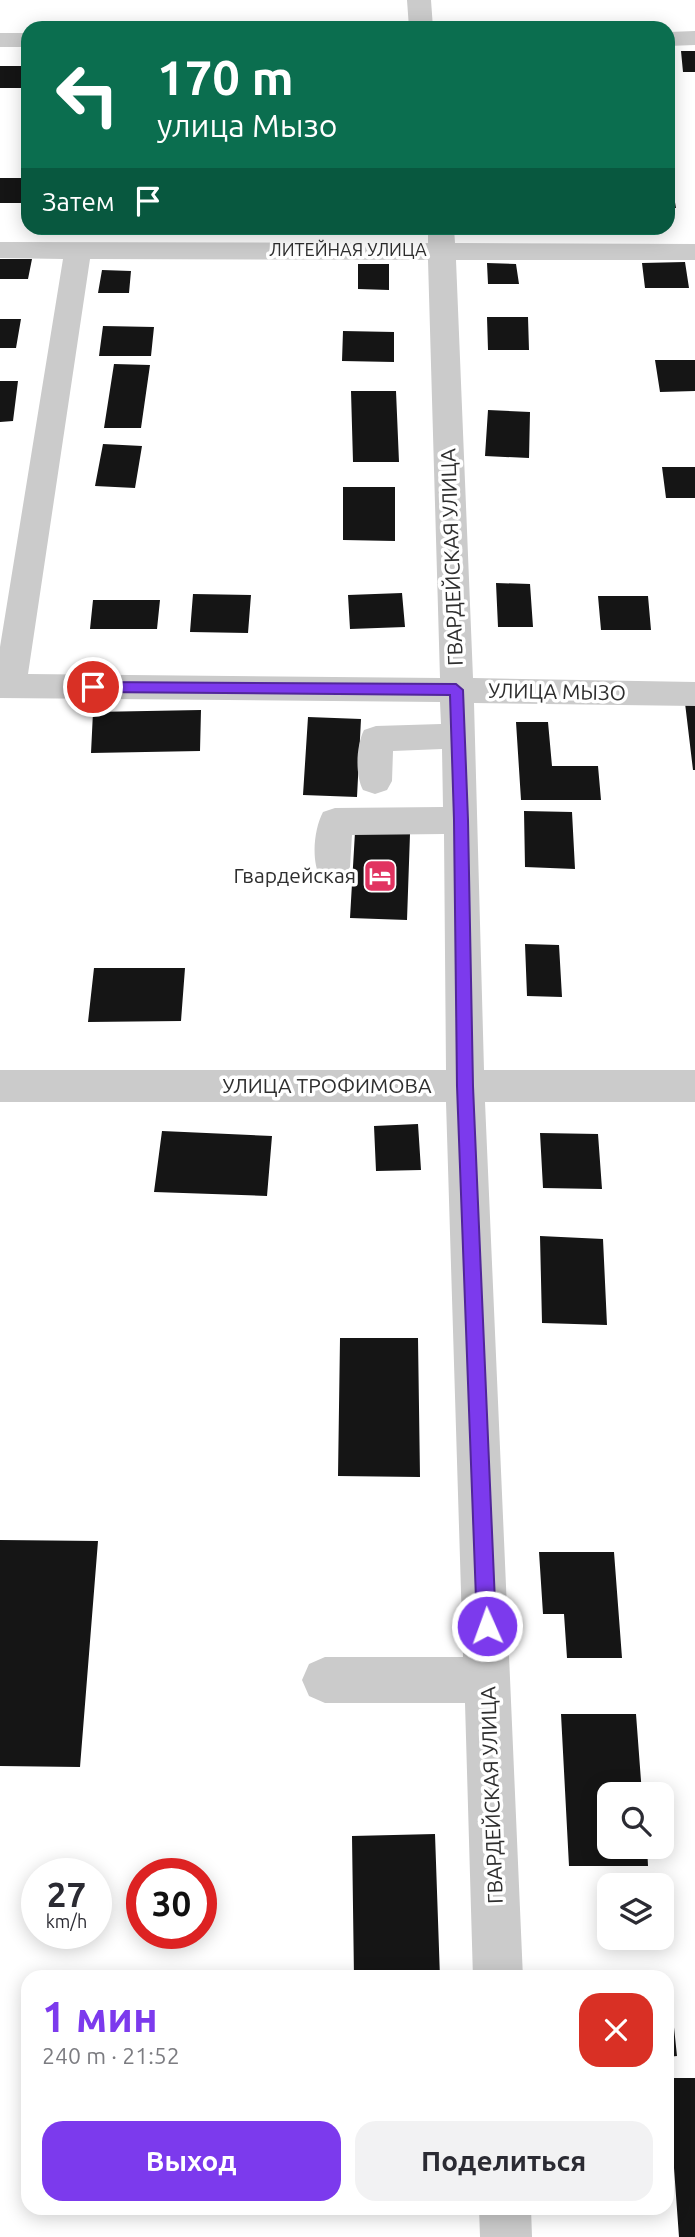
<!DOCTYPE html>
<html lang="ru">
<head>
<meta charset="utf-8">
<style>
	body { margin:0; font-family:Ubuntu,sans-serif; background:#f2f2f3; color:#2b2b33; height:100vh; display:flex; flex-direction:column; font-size:26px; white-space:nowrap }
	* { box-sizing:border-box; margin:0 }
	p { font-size:23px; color:#7c7c81 }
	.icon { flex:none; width:38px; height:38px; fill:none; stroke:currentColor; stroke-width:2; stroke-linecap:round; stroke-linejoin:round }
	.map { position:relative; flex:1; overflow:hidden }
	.panel { position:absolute; left:21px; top:1970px; width:653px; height:245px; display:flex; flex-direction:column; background:#fff; border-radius:21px; box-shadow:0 4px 18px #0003 }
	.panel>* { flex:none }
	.banner { position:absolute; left:21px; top:21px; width:654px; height:214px; border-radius:21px; box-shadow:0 4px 18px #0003; background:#0b6e4f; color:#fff; overflow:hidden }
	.fabs { position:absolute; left:597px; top:1782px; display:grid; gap:14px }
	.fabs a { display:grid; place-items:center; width:77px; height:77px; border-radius:14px; background:#fff; box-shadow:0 4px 18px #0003; font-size:35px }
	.speed { position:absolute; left:21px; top:1858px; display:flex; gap:14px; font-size:35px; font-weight:700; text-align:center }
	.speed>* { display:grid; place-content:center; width:91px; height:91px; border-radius:50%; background:#fff; box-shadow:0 4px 18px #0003; line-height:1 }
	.speed small { font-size:18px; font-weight:400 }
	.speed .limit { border:10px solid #d22; background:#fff; color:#111 }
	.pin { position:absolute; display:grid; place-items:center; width:60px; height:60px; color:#fff; margin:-30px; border:4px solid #fff; border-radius:50%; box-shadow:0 2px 7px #0007 }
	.me { position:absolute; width:77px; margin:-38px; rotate:358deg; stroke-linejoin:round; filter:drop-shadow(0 0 5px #0008) }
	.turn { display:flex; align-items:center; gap:24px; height:147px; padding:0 21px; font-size:32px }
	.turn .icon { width:91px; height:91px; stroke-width:2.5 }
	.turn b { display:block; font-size:49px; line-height:60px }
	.then { display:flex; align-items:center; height:66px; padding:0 21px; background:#0003; gap:14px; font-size:26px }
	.round { display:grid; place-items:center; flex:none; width:74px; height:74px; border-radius:21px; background:#f2f2f3 }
	.headline { display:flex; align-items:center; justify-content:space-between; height:119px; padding:0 21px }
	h1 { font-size:42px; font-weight:700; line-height:52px; color:#7c3aed }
	.cta { display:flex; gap:14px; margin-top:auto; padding:14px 21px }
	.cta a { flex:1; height:80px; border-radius:21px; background:#7c3aed; color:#fff; font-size:28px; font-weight:700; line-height:80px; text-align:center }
	.cta a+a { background:#f2f2f3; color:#2b2b33 }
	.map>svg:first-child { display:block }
	.building { fill:#151515 }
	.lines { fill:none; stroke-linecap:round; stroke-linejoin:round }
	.minor { fill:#cbcbcb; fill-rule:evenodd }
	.route { fill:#7c3aed; stroke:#51269a; stroke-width:2 }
	.labels { text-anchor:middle; stroke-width:7; stroke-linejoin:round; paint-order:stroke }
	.far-street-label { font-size:18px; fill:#2e2e2e; stroke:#fff }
	.street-label { font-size:21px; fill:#2e2e2e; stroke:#fff }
	.poi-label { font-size:21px; fill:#2e2e2e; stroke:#fff; text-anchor:end }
</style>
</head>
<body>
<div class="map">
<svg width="695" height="2237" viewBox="0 0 695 2237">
	<rect width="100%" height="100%" fill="#fff"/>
	<!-- building -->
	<path class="building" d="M681,51h14v21h-12z
		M0,66h28v22h-28z
		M0,178h28v25h-28z
		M668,185h4l4,23h-8z
		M0,259h32l-4,20h-28z
		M685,262l4,26h-44l-3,-25z
		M487,263l29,1 3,20h-31z
		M358,264h31v26l-31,-1z
		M102,270l29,1 -2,22h-31z
		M487,317h41l1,33h-41z
		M0,319h21l-5,29h-16z
		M103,326l51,1 -3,29h-52z
		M343,331l51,1v30l-52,-1z
		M655,360h40v31l-35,1z
		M114,364l36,1 -9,63h-37z
		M0,381h18l-5,40 -13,1z
		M351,391h45l3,71h-46z
		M488,410l42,2 -1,46 -44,-2z
		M103,444l39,2 -7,42 -40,-2z
		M662,467h33v31h-29z
		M343,487h52v54l-52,-1z
		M496,583l34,1 3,43h-35z
		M402,593l3,34 -55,2 -2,-34z
		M193,594l58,1 -3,38 -58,-1z
		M598,596h50l3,34h-50z
		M93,600h67l-3,29h-67z
		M685,703h10v67h-2z
		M201,710l-1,41 -109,2 2,-41z
		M308,717l53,2 -4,78 -54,-2z
		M516,722h32l4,44h46l3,34h-80z
		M524,811l48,1 3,57 -50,-2z
		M355,832l55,2 -3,86 -57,-2z
		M525,944l34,1 3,52 -35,-1z
		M94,968h91l-4,53 -93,1z
		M418,1124l3,46 -45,1 -2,-45z
		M162,1131l110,5 -5,60 -113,-4z
		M540,1133l58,1 4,55 -59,-1z
		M540,1236l63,3 4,86 -65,-2z
		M340,1338h78l2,139 -82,-1z
		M0,1540l98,1 -18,226 -80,-1z
		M539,1552h75l8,106h-55l-3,-44h-21z
		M561,1714h75l6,80h-33v52h38l1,20h-79z
		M435,1834l5,144h-86l-2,-142z
		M667,1979h2l8,77 -10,1z
		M667,2078h28v159h-16l-5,-69h-7z"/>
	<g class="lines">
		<!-- minor -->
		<path class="minor" d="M407,0h24l2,28h-24z
			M695,31v14l-27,1v-14z
			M0,33h28v14h-28z
			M428,228h26l1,15 240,1v16h-239l17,418 222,4v24l-221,-3 10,367h211v32h-210l38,876h-50l-8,-275h-140l-16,-7 -7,-16 7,-16 16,-7h138l-17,-555h-446v-32h446l-2,-236 -92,1 -2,32 -6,10 -12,4 -12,-4c-9,-17 -6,-48 3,-65l12,-4 108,-1 -1,-58 -49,2 -1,30 -5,9 -12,4 -12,-4c-8,-15 -7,-44 1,-60l12,-4 65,-2 -1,-22 -440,-4v-51l63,-388 -63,-1v-16l428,1zM90,259l338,1 12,418 -412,-4z
			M479,2208h52l1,29h-52z"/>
	</g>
	<!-- route -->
	<path class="route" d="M93,682l363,2 7,6 5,130 5,266 23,540 -3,7 -6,3 -7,-3 -3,-7 -20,-540 -3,-266 -4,-125 -357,-3 -6,-5z"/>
	<!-- icons -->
	<defs>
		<symbol id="hotel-square" viewBox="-11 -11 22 22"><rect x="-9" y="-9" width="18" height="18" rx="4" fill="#e13360" stroke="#fff"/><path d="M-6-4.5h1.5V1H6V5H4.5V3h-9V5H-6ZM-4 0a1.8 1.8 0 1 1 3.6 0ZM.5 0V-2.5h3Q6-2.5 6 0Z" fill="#fff"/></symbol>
	</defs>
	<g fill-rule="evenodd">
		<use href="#hotel-square" x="361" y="857" width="38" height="38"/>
	</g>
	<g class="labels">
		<!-- far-street labels -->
		<g class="far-street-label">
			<text x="348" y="256">ЛИТЕЙНАЯ УЛИЦА</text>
		</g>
		<!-- street labels -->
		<g class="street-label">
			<text transform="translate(452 557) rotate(-92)" y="7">ГВАРДЕЙСКАЯ УЛИЦА</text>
			<text transform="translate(557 692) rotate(1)" y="7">УЛИЦА МЫЗО</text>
			<text x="327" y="1093">УЛИЦА ТРОФИМОВА</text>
			<text transform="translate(492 1795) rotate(-92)" y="7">ГВАРДЕЙСКАЯ УЛИЦА</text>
		</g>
		<!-- poi labels -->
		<g class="poi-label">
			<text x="356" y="883">Гвардейская</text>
		</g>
	</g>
</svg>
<div class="fabs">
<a><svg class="icon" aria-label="search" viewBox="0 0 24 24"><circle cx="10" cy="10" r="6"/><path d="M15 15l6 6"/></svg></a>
<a><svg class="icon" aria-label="layers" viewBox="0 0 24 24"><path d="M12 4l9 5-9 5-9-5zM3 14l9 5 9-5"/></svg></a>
</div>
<div class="speed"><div>27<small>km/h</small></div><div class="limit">30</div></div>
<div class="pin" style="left:93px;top:687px;background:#d93025"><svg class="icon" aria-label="arrive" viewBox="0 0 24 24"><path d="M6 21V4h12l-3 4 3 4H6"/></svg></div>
<svg class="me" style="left:487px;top:1626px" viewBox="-20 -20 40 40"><circle r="17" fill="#7c3aed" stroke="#fff" stroke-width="3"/><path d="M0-11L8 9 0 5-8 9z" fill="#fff"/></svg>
<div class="banner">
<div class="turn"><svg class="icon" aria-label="left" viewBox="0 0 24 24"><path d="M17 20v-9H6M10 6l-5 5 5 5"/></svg><div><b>170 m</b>улица Мызо</div></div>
<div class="then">Затем<svg class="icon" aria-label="arrive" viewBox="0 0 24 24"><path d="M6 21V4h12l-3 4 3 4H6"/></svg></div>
</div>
<section class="panel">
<div class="headline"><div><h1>1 мин</h1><p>240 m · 21:52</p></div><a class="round" style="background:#d93025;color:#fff"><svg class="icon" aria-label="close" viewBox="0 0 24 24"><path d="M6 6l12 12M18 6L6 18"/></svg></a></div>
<div class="cta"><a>Выход</a><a>Поделиться</a></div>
</section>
</div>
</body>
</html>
